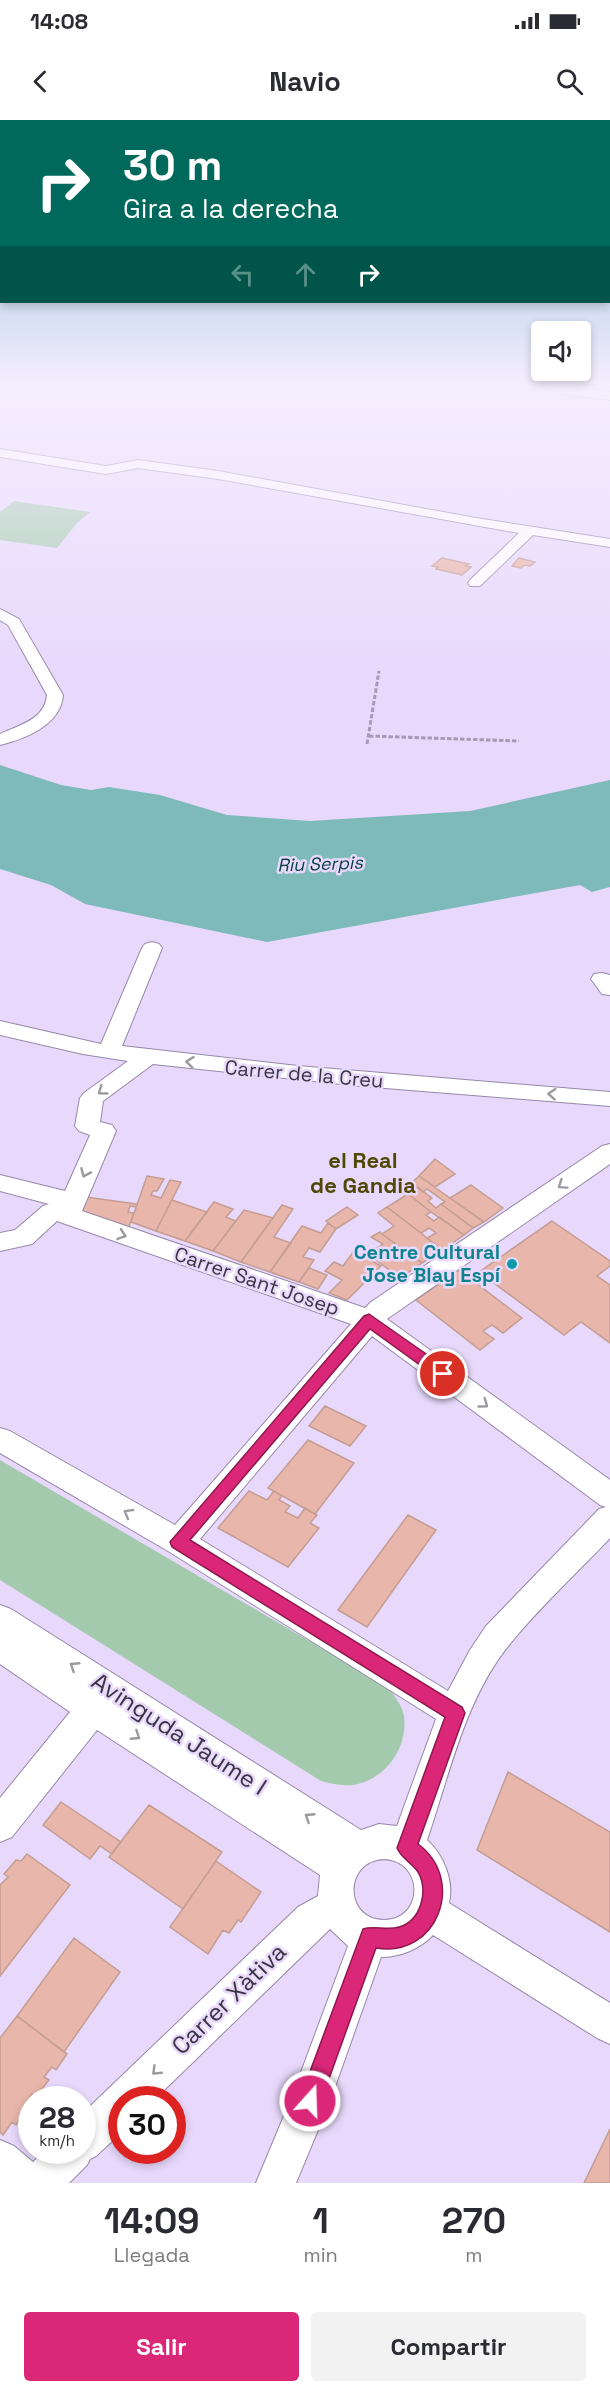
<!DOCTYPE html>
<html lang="es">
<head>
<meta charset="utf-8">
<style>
	body { margin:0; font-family:"Space Grotesk",sans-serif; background:#f2f2f3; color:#2b2b33; height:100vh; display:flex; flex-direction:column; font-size:22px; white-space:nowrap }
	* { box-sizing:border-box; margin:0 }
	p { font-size:20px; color:#7c7c81 }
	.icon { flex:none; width:33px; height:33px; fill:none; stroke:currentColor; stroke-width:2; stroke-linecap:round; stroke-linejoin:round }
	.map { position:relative; height:2063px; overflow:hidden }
	.drawer { display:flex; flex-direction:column; background:#fff; flex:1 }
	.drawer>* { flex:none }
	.banner { position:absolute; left:0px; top:0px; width:610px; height:183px; box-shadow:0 3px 9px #0003; background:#00695c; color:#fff; overflow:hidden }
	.controls { position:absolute; left:531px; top:201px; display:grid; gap:12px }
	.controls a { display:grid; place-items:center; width:60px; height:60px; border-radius:6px; background:#fff; box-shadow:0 3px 9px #0003; font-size:30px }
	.speed { position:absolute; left:18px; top:1966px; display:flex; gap:12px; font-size:30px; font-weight:700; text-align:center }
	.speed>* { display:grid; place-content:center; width:78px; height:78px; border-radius:50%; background:#fff; box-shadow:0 3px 9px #0003; line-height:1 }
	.speed small { font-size:15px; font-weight:400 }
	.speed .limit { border:9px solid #d22; background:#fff; color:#111 }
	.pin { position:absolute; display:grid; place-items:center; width:51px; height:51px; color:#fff; margin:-26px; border:3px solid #fff; border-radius:50%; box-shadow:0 2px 6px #0007 }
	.me { position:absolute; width:66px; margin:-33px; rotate:20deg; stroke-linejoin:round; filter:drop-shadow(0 0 4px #0008) }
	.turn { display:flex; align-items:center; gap:21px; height:126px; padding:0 24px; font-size:27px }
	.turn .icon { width:78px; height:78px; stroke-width:2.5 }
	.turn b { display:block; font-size:42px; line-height:51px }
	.lanes { display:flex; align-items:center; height:57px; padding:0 24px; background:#0003; justify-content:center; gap:30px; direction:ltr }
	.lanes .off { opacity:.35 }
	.eta { display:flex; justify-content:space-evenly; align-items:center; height:102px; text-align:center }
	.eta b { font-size:36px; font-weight:700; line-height:42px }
	.action { display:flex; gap:12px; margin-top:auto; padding:12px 24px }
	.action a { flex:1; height:69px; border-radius:6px; background:#db2777; color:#fff; font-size:24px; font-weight:700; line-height:69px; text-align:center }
	.action a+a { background:#f2f2f3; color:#2b2b33 }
	.status { display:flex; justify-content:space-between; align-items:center; height:42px; padding:0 30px; background:#fff; direction:ltr }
	.status svg { height:16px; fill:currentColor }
	header { display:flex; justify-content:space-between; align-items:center; height:78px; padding:0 24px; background:#fff; font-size:27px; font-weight:700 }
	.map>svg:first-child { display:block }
	.green { fill:#a4caae }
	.water { fill:#7fbabb }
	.building { fill:#e8b6aa; stroke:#c49d93; stroke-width:1.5 }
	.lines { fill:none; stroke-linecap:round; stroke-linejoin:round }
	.minor-casing { stroke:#9788a8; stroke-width:2 }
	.path { stroke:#a69ab5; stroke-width:3; stroke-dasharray:4.5 2; stroke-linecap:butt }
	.minor { fill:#fff; fill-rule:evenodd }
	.oneway { stroke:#9c9aa0 }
	.route { fill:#db2777; stroke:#8e194d; stroke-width:1.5 }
	.culture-dot { fill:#0f9aa8; stroke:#e8d9fc; stroke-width:2 }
	.labels { text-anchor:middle; stroke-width:5; stroke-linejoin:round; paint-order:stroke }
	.far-water-label { font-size:18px; font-style:italic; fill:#023d3e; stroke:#e8d9fc }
	.street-label { font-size:20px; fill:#3a3441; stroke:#e8d9fc }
	.culture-label { font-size:20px; font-weight:bold; fill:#0d838f; stroke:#e8d9fc; text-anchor:end }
	.quarter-label { font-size:22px; font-weight:bold; fill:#514806; stroke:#e8d9fc }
	.near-street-label { font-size:24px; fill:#3a3441; stroke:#e8d9fc }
</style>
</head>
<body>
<div class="status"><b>14:08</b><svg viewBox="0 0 49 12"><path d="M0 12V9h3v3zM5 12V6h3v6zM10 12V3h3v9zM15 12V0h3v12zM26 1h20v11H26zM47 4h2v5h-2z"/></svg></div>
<header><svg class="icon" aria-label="back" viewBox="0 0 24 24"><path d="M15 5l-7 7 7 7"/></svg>Navio<svg class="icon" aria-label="search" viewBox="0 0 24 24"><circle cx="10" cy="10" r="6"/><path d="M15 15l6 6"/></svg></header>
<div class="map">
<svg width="610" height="2063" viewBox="0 0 610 2063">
	<rect width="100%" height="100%" fill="#e8d9fc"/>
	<!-- green -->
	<path class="green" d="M14,381l76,11 -13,11 -20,25 -57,-8v-28z
		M0,1340l388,227c6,9 14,18 16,29 4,32 -18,63 -50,69 -11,1 -22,-1 -33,-4l-321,-201z"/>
	<!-- water -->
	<path class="water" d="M0,645l61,20 30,5 18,-3 51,8 67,20 83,6 160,-10 140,-31v107l-18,5 -12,-7 -313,57 -182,-38 -34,-19 -51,-16z"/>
	<!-- building -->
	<path class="building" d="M442,438l27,6 -3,2 5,1 -9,8 -26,-6 2,-2 -6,-1z
		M519,438l16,4 -5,4 -5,-1 -4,3 -9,-2z
		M435,1039l20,15 -20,13 -16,-11z
		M147,1056l17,3 -7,12h-4l-2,4 10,3 9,-18 11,2 -25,49 -25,-9z
		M419,1056l31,22 34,24 -11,6 -32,-24 4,-2 -18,-13 -4,3 -11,-9z
		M412,1063l20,15 -4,3 8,7 5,-4 32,24 -9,7 -33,-23 -27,-21z
		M471,1065l32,23 -19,14 -34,-24z
		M408,1074l23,18 -5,3 8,6 5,-4 25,18 -22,15 -15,-12 9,-5 -7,-5 -8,5 -34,-26z
		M86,1077l51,7 -1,3 -6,-1 -2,6 6,1 -6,16 -49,-15z
		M172,1080l35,12 -22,29 -29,-10z
		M214,1082l19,7 -7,8 10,4 -23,30 -28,-10z
		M282,1085l11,4 -19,28 17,6 -21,29 -29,-10z
		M347,1087l11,8 -22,14 -10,-8z
		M387,1087l34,26 21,17 -20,13 -40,-29 12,-8 -16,-13z
		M244,1090l29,8 -32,44 -28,-11z
		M552,1101l58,40v5l-13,10 13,9v58l-29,-21 -17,13 -85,-63z
		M328,1103l8,6 -16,23 -11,-4 -6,9 11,3 -15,22 -29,-10 32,-46 19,7z
		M380,1112l2,2 40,29 -22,15 -32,-24 15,-10 -12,-7z
		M354,1131l27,15 -34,34 -18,-7 13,-13 -17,-9 9,-9 9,4z
		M309,1148l18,7 -9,14 -19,-7z
		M459,1150l63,48 -19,15 -11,-8 -9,6 11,8 -14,11 -64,-50z
		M325,1286l41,20 -16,20 -41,-20z
		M308,1320l46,23 -39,51 -47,-26z
		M249,1371l18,9 7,-9 8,5 -3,4 11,6 -5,6 13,6 7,-10 12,7 -7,8 9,5 -31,39 -70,-39z
		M408,1395l28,15 -69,97 -29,-17z
		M508,1652l102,60v100l-133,-82z
		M61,1682l60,40 -9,12 -12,-8 -10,13 -47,-34z
		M149,1685l73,47 -39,57 -74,-52z
		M27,1734l43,31 -70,91v-91l8,-8 -4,-3 12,-14 5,1z
		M216,1741l45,31 -20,30 -3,-2 -9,13 -6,-3 -15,24 -38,-27z
		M74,1818l46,34 -56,80 -47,-36z
		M17,1896l50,38 -11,16 -4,-3 -8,10 5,3 -13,16 -4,-2 -8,11 4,3 -12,17 -4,-3 -9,13 -3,-3v-94z
		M610,2009v54h-26z"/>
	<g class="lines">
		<defs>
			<path id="minor" d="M493,262h34l83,10v8l-111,-15z
				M0,329l106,17 32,-6 80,11 258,47 134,21v8l-77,-12 -53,51h-10l-2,-3 2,-3 49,-47 -301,-54 -80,-11 -32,6 -106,-17z
				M0,489l19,10 44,76c-2,30 -38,44 -63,50v-11c20,-9 45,-15 47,-39l-39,-70 -8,-5z
				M152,822l7,2 3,4 -40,98 176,20 312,26v14l-250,-20 -207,-22 -50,37 -3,21 12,3 4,6 -34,80 283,97 6,-6 231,-156 8,-2v20l-223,155 223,161v58c-33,35 -71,70 -101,107 -44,54 -60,131 -82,195 17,15 27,41 22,63l161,100v41l-13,-6 -164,-103c-13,14 -33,22 -52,22l-51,144 -34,82h-40l35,-84 57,-153 -18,-17 -176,171h-32v32l-26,24 -6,3 -3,6 -18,18h-69v-43l14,6 19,16 11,-11h38v-37l216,-207 20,-11 2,-21 -223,-145 -85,107 -12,5v-44l70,-86 -70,-48v-59l11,4 350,221 18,-6 18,2 39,-107 -268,-168 -168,-98v-25l10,3 165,94 176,-201 -294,-103 -25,23 -32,7v-18l15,-3 28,-24 6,-2 -49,-13v-16l65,16 25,-56 -11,-4 -4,-5 5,-28 4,-5 44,-32 -45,-7 -83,-19v-14l101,23 41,-96 3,-4zM372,1216l228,169 6,2 -7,2 -113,117 -16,24 -22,41 -248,-152zM384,1739c41,2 40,61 0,61 -40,0 -41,-59 0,-61z
				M602,853l8,2v20l-8,-1 -11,-15 3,-5z"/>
		</defs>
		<!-- minor casing -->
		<use href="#minor" class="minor-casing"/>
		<!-- path -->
		<path class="path" d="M369,616l150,5
			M367,624l12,-73"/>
		<!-- minor -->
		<use href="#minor" class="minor"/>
	</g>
	<!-- one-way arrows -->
	<defs><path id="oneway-chevron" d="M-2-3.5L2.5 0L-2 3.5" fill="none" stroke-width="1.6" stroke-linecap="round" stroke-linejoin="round" transform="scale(1.5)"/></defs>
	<g class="oneway">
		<use href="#oneway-chevron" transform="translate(190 942) rotate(-174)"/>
		<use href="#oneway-chevron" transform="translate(102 971) rotate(144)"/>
		<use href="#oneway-chevron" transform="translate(552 974) rotate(-176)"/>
		<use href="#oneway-chevron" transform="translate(85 1053) rotate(114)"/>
		<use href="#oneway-chevron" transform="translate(562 1065) rotate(146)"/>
		<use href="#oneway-chevron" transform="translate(122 1115) rotate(19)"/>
		<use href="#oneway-chevron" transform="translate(484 1284) rotate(36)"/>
		<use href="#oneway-chevron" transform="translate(128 1393) rotate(-150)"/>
		<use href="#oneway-chevron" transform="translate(74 1546) rotate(-147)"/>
		<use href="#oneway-chevron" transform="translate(136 1616) rotate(33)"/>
		<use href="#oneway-chevron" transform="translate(309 1697) rotate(-147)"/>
		<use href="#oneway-chevron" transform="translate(156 1951) rotate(136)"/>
	</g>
	<!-- sky -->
	<linearGradient id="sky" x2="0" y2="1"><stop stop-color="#7eb6d6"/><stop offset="0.48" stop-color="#f5eefe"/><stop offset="1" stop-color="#f5eefe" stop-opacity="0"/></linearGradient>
	<rect width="610" height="551" fill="url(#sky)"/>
	<!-- route -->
	<path class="route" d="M369,1194l80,56 2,4 -2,4h-11l-68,-49 -180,211 272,167 3,6 -47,131c49,36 19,115 -42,104l-55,153 -3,8 -8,3 -8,-3 -3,-8 64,-172c11,-4 24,2 36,-2 22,-6 30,-37 19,-55 -6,-9 -17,-14 -21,-24l48,-131 -273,-170 -2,-5 194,-226z"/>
	<!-- markers -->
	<circle class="culture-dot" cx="512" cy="1144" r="6"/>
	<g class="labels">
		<!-- far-water labels -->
		<g class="far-water-label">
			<text transform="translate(320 744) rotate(-2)" y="6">Riu Serpis</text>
		</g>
		<!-- street labels -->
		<g class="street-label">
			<text transform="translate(304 954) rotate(5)" y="7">Carrer de la Creu</text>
			<text transform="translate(257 1161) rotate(19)" y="7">Carrer Sant Josep</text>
		</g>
		<!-- culture labels -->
		<g class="culture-label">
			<text x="500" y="1139">Centre Cultural<tspan x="500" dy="23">Jose Blay Espí</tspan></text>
		</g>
		<!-- quarter labels -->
		<g class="quarter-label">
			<text x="363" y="1048">el Real<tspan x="363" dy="25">de Gandia</tspan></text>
		</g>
		<!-- near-street labels -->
		<g class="near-street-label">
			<text transform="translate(179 1614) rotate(33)" y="8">Avinguda Jaume I</text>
			<text transform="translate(229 1879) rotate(-44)" y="8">Carrer Xàtiva</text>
		</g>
	</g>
</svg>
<div class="controls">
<a><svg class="icon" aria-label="sound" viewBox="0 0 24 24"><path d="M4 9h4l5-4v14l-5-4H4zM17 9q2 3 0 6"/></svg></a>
</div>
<div class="speed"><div>28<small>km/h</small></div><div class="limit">30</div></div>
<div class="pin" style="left:443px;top:1254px;background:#d93025"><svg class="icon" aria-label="arrive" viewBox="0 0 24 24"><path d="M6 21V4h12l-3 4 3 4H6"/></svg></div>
<svg class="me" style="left:310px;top:1981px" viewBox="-20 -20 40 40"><circle r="17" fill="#db2777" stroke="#fff" stroke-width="3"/><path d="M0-11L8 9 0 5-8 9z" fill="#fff"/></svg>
<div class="banner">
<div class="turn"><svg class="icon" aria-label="right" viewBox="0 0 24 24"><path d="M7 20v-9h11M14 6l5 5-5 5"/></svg><div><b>30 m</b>Gira a la derecha</div></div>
<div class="lanes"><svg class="icon off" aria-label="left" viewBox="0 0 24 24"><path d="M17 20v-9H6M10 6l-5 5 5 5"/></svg><svg class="icon off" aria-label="ahead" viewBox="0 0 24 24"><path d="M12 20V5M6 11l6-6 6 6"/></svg><svg class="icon" aria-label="right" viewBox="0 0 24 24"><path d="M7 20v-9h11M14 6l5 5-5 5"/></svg></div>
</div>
</div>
<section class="drawer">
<div class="eta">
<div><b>14:09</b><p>Llegada</p></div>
<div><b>1</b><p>min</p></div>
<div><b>270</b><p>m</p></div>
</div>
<div class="action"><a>Salir</a><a>Compartir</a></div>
</section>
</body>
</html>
